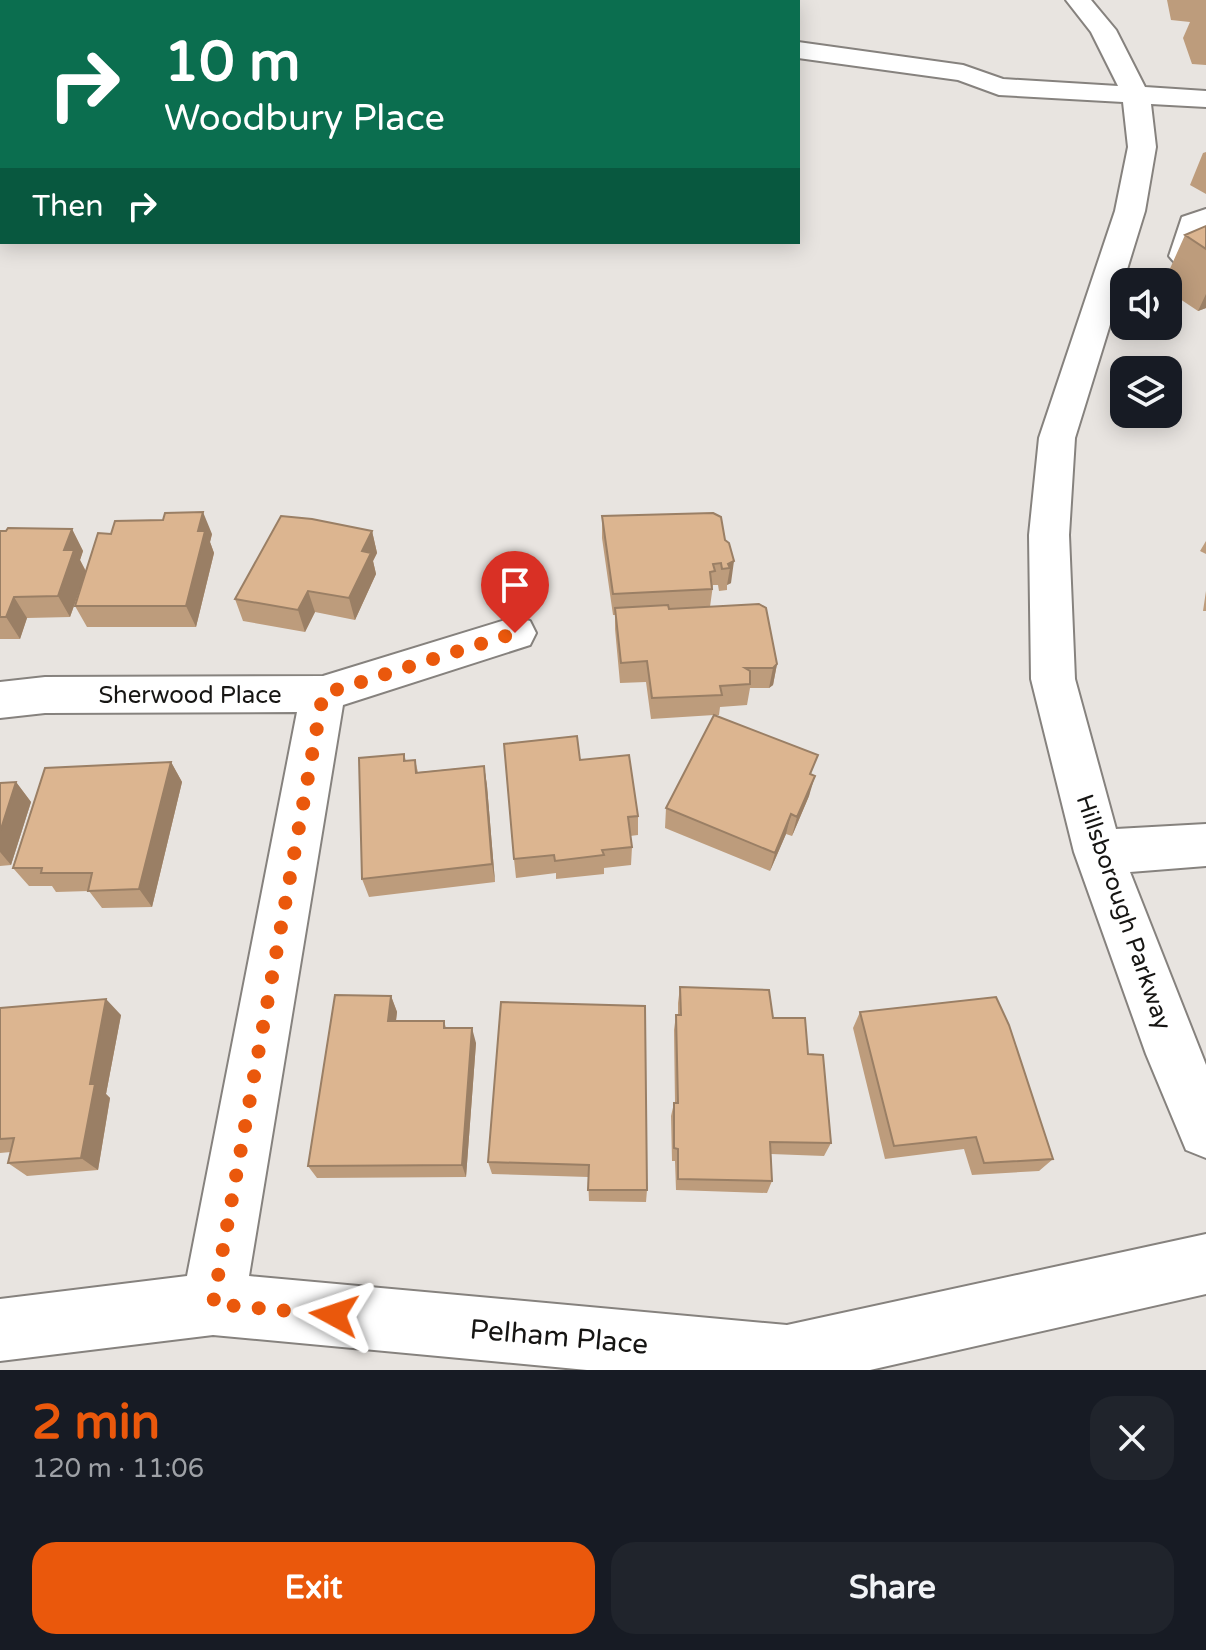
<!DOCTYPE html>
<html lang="en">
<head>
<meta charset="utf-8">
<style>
	body { margin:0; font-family:"Varela Round",sans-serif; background:#20242c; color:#f1f3f6; height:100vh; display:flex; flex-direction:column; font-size:30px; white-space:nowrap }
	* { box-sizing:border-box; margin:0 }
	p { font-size:26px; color:#9ea1a6 }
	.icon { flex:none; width:44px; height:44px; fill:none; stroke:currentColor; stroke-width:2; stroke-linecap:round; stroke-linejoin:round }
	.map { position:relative; height:1370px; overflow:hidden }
	.side { display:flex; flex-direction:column; background:#171b24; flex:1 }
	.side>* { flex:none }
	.top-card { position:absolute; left:0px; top:0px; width:800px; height:244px; box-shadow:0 4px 20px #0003; background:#0b6e4f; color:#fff; overflow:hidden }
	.buttons { position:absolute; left:1110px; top:268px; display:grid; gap:16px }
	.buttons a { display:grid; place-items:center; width:72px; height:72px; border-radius:16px; background:#171b24; box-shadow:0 4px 20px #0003; font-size:40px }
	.pin { position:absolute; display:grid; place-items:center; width:68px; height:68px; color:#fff; margin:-82px -34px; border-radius:50% 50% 50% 0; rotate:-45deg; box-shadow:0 0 8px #0007 }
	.pin .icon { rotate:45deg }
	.me { position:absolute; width:88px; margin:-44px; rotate:275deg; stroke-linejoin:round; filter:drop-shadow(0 0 6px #0008) }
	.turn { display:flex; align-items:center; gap:28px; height:168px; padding:0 32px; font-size:36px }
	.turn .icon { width:104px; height:104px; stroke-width:2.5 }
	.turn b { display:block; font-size:56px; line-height:68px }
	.then { display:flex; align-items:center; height:76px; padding:0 32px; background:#0003; gap:16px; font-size:30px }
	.round { display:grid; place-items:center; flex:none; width:84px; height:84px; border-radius:24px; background:#20242c }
	.summary { display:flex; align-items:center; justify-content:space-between; height:136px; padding:0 32px }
	h1 { font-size:48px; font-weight:700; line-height:60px; color:#ea580c }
	.cta { display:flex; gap:16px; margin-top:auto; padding:16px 32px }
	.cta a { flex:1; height:92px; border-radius:24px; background:#ea580c; color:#fff; font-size:32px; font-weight:700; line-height:92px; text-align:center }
	.cta a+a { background:#20242c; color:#f1f3f6 }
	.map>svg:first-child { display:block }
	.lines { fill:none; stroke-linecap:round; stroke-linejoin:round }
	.minor-casing { stroke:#86827e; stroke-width:4 }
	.major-casing { stroke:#86827e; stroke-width:4 }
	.minor { fill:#fff; fill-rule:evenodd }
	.major { fill:#fff; fill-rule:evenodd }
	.wall { fill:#bd9c7c }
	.shaded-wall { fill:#9a7f65 }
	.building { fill:#dcb590; stroke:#9a7f65; stroke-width:2 }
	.route { stroke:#ea580c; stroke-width:14; stroke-dasharray:0 25.2 }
	.labels { text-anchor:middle; stroke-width:7; stroke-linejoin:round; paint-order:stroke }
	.street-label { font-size:24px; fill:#161513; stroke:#fff }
	.near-street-label { font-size:28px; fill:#161513; stroke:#fff }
</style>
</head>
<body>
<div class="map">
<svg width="1206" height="1370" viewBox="0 0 1206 1370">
	<rect width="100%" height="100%" fill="#e8e4e0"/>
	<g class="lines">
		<defs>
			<path id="minor" d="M1066,0h25l25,30 29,57 61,4v16l-55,-3 5,43 -11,64 -70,227 -6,97 6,144 41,150 90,-5v42l-76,6 76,193v93l-20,-8 -40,-96 -72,-202 -43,-173 -2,-144 10,-97 76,-227 13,-64 -5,-45 -124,-7 -41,-15 -160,-22v-16l165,23 40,14 115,7 -27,-54z
				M1206,209v25l-4,19 4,2v24c-14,-4 -28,-11 -37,-23l13,-39z
				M515,617l15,4 6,12 -6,12 -187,60 -94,571 538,49 419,-91v60l-336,76h-283l-374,-35 -213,26v-62l187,-23 110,-564 -252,1 -45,5v-36l45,-5 278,-1z"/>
			<path id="major" d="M0,0h33l-31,2v7z"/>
		</defs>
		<!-- minor casing -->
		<use href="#minor" class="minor-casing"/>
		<!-- major casing -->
		<use href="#major" class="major-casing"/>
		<!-- minor -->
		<use href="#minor" class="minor"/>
		<!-- major -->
		<use href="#major" class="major"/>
	</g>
	<!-- wall -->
	<path class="wall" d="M1167,0h39v65l-14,-1 -9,-26 7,-16 -19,-2z
		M1206,152v42l-16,-9 13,-32z
		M1206,226v82l-8,3 -30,-20v-9h-4l21,-47z
		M602,516l127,27 2,40 -4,2v5l-8,1 -1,-6h-5l-3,22 67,57 -4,21 -4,3h-19l-3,17 -27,2 -1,8h-5l98,60 -3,21 -17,40 -6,-2 -16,37 -105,-43 1,-20 48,-93 -63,4 -5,-37 -26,1 -5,-54v-14h-2l-11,-77z
		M72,529l11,22 -3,9 6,11 126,-37 -2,8 4,11 -18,74h-109l-12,-21 9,-28 -14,39 -43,1 -7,21h-20v-108z
		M372,531l5,22 -4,8 3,13 -21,46 -40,-8 -10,20 -62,-11 -8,-22z
		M1206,541v13l-6,-3z
		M1206,591v20h-3z
		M404,754l2,7 9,-1 3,12 66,-6 3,20 8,96 -126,15 -7,-18z
		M580,760l58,56v19l-8,1 2,11 -1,18 -27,3v6l-48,5v-6l-40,5 -2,-19z
		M171,762l11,20 -30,125 -50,1 -13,-17 -33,1 -4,-6h-23l-16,-18z
		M16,782l15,20 -20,63 -11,1v-83z
		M680,987l93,31 35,36 23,89 -7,13 -53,-2 1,27 -5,12 -91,-3 -1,-29h-3l-1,-45 3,-13h1l-1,-73 2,-15h2v-12z
		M391,996l6,16 -1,9h48l2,7 30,15 -10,134 -149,1 -9,-12z
		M501,1002l146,188 -1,12 -57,-1 -1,-24 -96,-3 -4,-12z
		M0,1008l121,7 -15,79 4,4 -12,72 -71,6 -19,-13 3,-11 -11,1z
		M860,1012l193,147 -14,12 -67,4 -8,-26 -79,10 -32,-131z"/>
	<!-- shaded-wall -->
	<path class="shaded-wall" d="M1206,294v14l-8,3z
		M203,512l9,22 -2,8 4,11 -18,74 -10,-21 12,-75z
		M72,529l11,22 -3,9 6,12 -16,45 -12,-21 6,-46z
		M372,531l5,22 -4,8 3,13 -21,46 -6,-22 13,-47z
		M734,561l-3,22 -4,2 3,-17 -2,-4z
		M308,591l7,21 -10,20 -7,-22z
		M14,597l13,21 -7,21 -14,-22z
		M777,664l-4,21 -4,3 4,-20z
		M171,762l11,20 -30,125 -13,-18z
		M484,766l3,20 8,96 -3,-18z
		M815,776l-6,20 -17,40 5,-19z
		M16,782l15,20 -20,63 -11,-13v-20z
		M791,814l-5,20 -16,37 5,-18z
		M391,996l6,16 -3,24 -6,-15z
		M106,999l15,16 -15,79 4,4 -12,72 -17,-12 9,-74z
		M472,1028l4,15 -10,134 -4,-12z"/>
	<!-- building -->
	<path class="building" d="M1206,226v23l-21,-14z
		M203,512l-5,19h7l-19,75h-111l23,-73 13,1 4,-13 48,-1 2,-7z
		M713,513l8,4 4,23 4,3 5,18 -6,3 2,4 -8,1 -1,-6 -8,1 2,7 -5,1 2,17 -99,5 -11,-78z
		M281,516l31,3 60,12 -10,20 9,2 -22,45 -41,-7 -10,19 -63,-11z
		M8,528l64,1 -8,21h10l-16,46 -44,1 -8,20h-6v-86h6z
		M759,604l7,4 11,56 -4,4h-28l5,3v13l-30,2 2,9 -70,3 -5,-37 -26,2 -6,-55 53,-3 1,4z
		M714,715l104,40 -8,19 5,2 -18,41 -6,-3 -16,39 -109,-45z
		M577,736l3,24 49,-5 9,61 -10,1 4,30 -30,3 2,5 -49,6 -1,-6 -40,4 -10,-115z
		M404,754v7l11,-1 1,13 68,-7 8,98 -130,15 -3,-121z
		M171,762l-32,127 -51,2 4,-18h-51l1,-5h-29l32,-100z
		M16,782l-16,50v-49z
		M680,987l89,3 4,28h32l3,36 15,1 8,88 -61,-1 2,39 -94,-2v-30l-4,-1v-45h4l-2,-88h5z
		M335,995l56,1 -3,25h56v7h28l-10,137 -154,1z
		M996,997l13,28 44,134 -69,4 -8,-26 -82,9 -34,-134z
		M106,999l-16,85h5l-14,74 -73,5 6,-25 -14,1v-131z
		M501,1002l144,4 2,184h-59l1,-25 -101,-3z"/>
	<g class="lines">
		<!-- route -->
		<path class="route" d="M334,1315l-121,-11 110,-610 192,-61"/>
	</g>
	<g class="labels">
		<!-- street labels -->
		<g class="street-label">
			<text x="190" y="703">Sherwood Place</text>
			<text transform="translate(1124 912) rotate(71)" y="8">Hillsborough Parkway</text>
		</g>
		<!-- near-street labels -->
		<g class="near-street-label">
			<text transform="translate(559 1336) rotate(5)" y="10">Pelham Place</text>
		</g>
	</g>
</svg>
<div class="buttons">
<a><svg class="icon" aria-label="sound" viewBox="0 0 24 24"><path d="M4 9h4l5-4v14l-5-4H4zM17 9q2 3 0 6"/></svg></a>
<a><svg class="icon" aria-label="layers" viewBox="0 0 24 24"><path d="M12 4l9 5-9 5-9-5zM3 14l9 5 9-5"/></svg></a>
</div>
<div class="pin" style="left:515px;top:633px;background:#d93025"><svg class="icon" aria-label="arrive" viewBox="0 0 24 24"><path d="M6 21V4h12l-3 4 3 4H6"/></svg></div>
<svg class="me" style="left:334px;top:1315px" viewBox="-20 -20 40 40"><path d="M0-17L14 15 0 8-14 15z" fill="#ea580c" stroke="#fff" stroke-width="4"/></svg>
<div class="top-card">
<div class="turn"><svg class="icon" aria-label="right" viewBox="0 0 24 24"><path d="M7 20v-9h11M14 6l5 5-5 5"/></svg><div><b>10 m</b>Woodbury Place</div></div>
<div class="then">Then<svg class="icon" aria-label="right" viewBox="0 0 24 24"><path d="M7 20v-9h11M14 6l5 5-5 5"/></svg></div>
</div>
</div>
<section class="side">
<div class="summary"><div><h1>2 min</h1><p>120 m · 11:06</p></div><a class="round"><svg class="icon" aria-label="close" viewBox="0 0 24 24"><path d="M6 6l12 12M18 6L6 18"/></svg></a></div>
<div class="cta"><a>Exit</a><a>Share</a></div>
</section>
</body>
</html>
